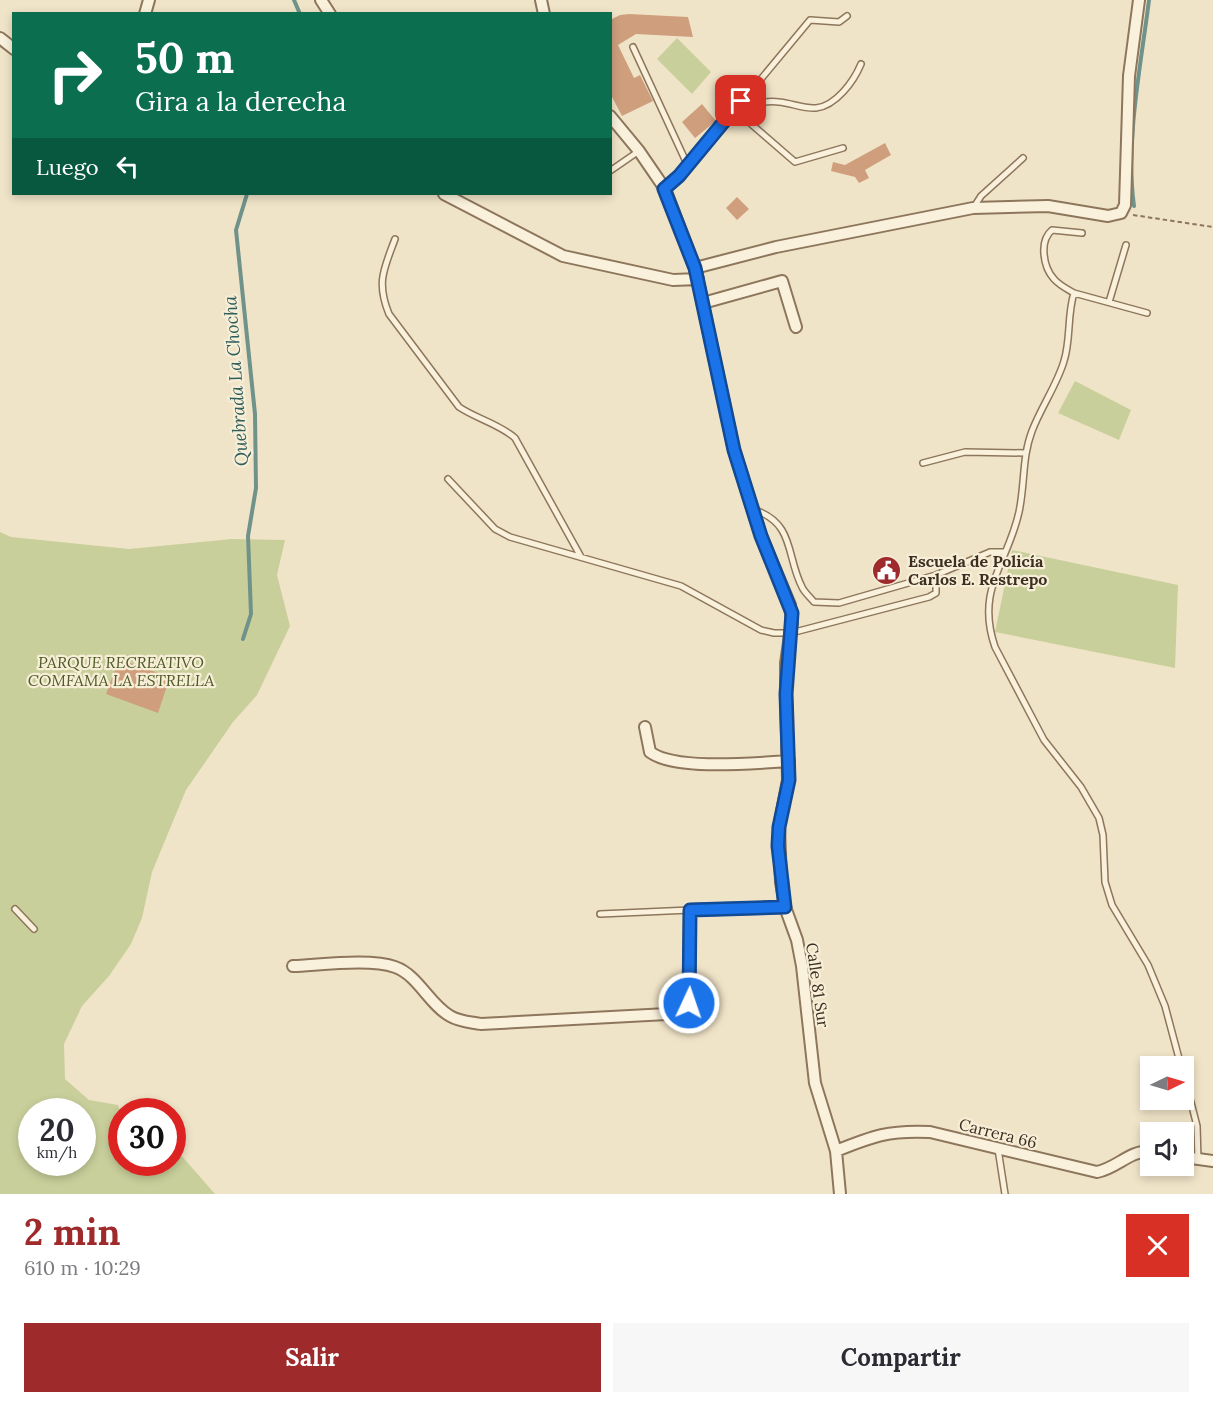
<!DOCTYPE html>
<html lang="es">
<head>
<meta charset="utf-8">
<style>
	body { margin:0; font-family:Lora,serif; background:#f7f7f7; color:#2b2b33; height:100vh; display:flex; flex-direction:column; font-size:22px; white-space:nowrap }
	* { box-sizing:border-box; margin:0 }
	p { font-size:20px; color:#7c7c81 }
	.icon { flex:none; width:33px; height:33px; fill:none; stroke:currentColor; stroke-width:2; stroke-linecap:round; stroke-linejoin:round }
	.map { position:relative; height:1194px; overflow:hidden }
	.drawer { display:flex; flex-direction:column; background:#fff; flex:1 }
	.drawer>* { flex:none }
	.hud { position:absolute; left:12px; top:12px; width:600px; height:183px; border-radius:0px; box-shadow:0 3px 9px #0003; background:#0b6e4f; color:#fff; overflow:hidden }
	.needle { width:39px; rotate:85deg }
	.fabs { position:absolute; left:1140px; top:1056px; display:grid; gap:12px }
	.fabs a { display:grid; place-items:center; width:54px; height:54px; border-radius:0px; background:#fff; box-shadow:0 3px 9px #0003; font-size:30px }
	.speed { position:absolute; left:18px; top:1098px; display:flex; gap:12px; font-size:30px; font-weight:700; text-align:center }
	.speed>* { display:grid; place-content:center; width:78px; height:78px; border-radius:50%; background:#fff; box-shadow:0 3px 9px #0003; line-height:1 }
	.speed small { font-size:15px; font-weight:400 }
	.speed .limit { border:9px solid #d22; background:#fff; color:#111 }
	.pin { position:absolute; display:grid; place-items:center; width:51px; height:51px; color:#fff; margin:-26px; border-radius:12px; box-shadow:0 3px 9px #0006 }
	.me { position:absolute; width:66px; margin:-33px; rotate:3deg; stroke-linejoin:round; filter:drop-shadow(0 0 4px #0008) }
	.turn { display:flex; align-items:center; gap:21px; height:126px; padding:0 24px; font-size:27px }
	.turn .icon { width:78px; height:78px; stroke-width:2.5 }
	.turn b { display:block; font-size:42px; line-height:51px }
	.then { display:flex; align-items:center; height:57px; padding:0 24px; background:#0003; gap:12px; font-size:22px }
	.round { display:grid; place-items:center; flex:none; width:63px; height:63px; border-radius:0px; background:#f7f7f7 }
	.overview { display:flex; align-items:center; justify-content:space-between; height:102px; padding:0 24px }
	h1 { font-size:36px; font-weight:800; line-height:45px; color:#9e2a2b }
	.primary-button { display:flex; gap:12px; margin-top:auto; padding:12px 24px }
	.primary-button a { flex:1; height:69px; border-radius:0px; background:#9e2a2b; color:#fff; font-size:24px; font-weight:800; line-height:69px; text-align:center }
	.primary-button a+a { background:#f7f7f7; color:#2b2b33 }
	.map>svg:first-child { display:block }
	.green { fill:#c9cf9b; fill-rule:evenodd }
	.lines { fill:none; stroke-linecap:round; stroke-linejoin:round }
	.stream { stroke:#6f938a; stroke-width:4 }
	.building { fill:#cf9f7d }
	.service-casing { stroke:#8d765c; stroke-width:8 }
	.minor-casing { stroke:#8d765c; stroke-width:14 }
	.path { stroke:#8d765c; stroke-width:2; stroke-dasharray:4.5 3; stroke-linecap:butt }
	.service { stroke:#faf1dc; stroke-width:5 }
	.minor { stroke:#faf1dc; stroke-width:10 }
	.route-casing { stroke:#114b97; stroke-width:15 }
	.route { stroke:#1a73e8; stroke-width:10 }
	.labels { text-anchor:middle; stroke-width:4.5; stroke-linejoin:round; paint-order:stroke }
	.poi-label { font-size:16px; font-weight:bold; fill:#3d2e20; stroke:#f7eed8; text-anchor:start }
	.park-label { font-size:16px; font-style:italic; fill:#4d5a26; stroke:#f7eed8 }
	.street-label { font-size:16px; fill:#3d2e20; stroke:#f7eed8 }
	.water-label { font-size:18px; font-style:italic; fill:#2f5d5a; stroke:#f7eed8 }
</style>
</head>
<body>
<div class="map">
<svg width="1213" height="1194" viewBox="0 0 1213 1194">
	<rect width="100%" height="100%" fill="#f0e4c8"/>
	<!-- green -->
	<path class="green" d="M677,38l34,34 -19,22 -35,-35z
		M1075,381l56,29 -12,30 -61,-27z
		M0,532l11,5 118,12 103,-10 53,1 -8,35 13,51 -33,69 -24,27 -47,68 -34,82 -10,46 -11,26 -22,32 -27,30 -18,38 1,35 24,21 29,5 3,12 1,45h50l1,-16 42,48h-215zM32,1112h50v50h-50z
		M1012,550l166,35 -3,83 -180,-36z"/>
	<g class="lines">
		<!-- stream -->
		<path class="stream" d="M294,0l6,14
			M1134,206c-9,-64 7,-141 15,-206
			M243,639l8,-25 -3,-78 8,-48 -1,-74 -19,-184 11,-36"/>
	</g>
	<!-- building -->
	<path class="building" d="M629,14l59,3 5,20 -57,-3 -18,11 16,33 6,-3 13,26 -31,15 -12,-23v-73l10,-5z
		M702,104l14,17 -21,17 -13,-16z
		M885,143l6,12 -26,15 4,8 -10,5 -4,-6 -24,-6 2,-9 12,3z
		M737,197l12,12 -12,11 -11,-12z
		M119,659l48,17 -2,6 3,1 -10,30 -52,-19z"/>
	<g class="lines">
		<defs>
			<path id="service" d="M633,47l55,119
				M737,109c13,-4 28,-9 42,-7 12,1 25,7 37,6 20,-2 38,-27 45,-44
				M735,110l60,52 48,-14
				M610,171l29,-20
				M665,189l52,-57 93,-112 29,2 8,-6
				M974,207l7,-11 42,-38
				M1082,233l-30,-3c-13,11 -9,37 2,49 5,6 13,10 20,14 -7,22 -3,46 -10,68 -7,24 -23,46 -32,70 -10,26 -7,53 -13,81 -11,51 -44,77 -24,135l49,93 37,47 18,31 4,17 2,47 7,23 36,60 17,41 16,60
				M395,239c-11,30 -19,43 -6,75l70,93c18,12 40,17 56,31l66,119
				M1074,293l73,20
				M1109,302l17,-57
				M923,463l42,-11 60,1
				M448,479l47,50 15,8 171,49 80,44 13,3h17l138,-36 7,-4v-18
				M755,510c40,14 31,46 47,77 2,5 8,10 12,15l25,1 97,-28 54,-23h13
				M15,909l19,20
				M600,914l90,-4
				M1184,1075l13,51 1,34
				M998,1149l7,45"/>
			<path id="minor" d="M321,0l9,14
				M541,0l3,14
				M145,14l4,-14
				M0,38l14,11
				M610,116l29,35 26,38 30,79 39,182 27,86 29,69 2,17 -6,41v31l2,86 -9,47 2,55 4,25 12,33 5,26 13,117 21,68 4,43
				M444,194l119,62 110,24 25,-1
				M695,268l81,-21 197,-39 75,-2 60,10 13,-3 4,-8 4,-129 10,-76
				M703,303l79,-22 14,46
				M645,727l5,25c25,19 106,11 139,9
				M293,966c26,-1 78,-8 102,1 23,8 34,37 55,49 10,6 21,6 31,8l186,-10 19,-6 3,-5 1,-93 95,-3
				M836,1151c37,-15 53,-21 94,-19l167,40c20,-4 32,-21 53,-21
				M1184,1157l29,4"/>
		</defs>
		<!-- service casing -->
		<use href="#service" class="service-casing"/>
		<!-- minor casing -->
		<use href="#minor" class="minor-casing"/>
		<!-- path -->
		<path class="path" d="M1133,215l80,12"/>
		<!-- service -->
		<use href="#service" class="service"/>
		<!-- minor -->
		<use href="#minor" class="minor"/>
	</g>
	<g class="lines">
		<defs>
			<path id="route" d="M689,1003l1,-93 95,-3 -7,-61 1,-19 10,-47 -3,-86 6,-81 -31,-77 -27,-86 -39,-182 -31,-79 15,-13 62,-75"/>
		</defs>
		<!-- route casing -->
		<use href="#route" class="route-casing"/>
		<!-- route -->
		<use href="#route" class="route"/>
	</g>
	<!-- icons -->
	<defs>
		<symbol id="civic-disc" viewBox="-11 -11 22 22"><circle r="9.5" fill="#9e2a2b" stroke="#f7eed8"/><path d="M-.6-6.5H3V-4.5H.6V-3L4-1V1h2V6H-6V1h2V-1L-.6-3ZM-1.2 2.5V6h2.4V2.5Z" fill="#fff"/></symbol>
	</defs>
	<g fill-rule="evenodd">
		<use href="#civic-disc" x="870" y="554" width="33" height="33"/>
	</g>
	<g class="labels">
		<!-- poi labels -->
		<g class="poi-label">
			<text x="908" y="567">Escuela de Policía<tspan x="908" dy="18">Carlos E. Restrepo</tspan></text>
		</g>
		<!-- park labels -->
		<g class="park-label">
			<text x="121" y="668">PARQUE RECREATIVO<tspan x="121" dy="18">COMFAMA LA ESTRELLA</tspan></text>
		</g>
		<!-- street labels -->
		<g class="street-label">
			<text transform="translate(818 985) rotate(82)" y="6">Calle 81 Sur</text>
			<text transform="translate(998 1133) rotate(14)" y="6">Carrera 66</text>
		</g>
		<!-- water labels -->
		<g class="water-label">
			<text transform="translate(236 381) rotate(-94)" y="6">Quebrada La Chocha</text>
		</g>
	</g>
</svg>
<div class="fabs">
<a><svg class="needle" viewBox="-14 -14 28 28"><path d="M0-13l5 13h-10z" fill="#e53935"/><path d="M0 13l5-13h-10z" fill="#7c7c81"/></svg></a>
<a><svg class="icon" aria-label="sound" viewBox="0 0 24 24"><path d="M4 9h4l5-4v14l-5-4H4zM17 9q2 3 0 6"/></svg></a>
</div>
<div class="speed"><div>20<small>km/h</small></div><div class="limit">30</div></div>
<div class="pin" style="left:741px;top:101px;background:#d93025"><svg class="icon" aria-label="arrive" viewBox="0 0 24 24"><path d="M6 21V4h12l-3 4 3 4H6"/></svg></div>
<svg class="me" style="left:689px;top:1003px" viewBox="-20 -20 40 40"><circle r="17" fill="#1a73e8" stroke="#fff" stroke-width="3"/><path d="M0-11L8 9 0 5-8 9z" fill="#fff"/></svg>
<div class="hud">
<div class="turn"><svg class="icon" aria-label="right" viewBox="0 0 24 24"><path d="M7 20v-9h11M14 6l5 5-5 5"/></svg><div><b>50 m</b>Gira a la derecha</div></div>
<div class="then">Luego<svg class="icon" aria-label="left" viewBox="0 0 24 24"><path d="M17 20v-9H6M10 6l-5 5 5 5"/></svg></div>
</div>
</div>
<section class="drawer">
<div class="overview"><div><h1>2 min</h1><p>610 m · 10:29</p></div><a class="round" style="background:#d93025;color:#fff"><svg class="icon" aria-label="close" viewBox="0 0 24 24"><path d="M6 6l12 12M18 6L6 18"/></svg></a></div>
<div class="primary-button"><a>Salir</a><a>Compartir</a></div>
</section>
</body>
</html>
